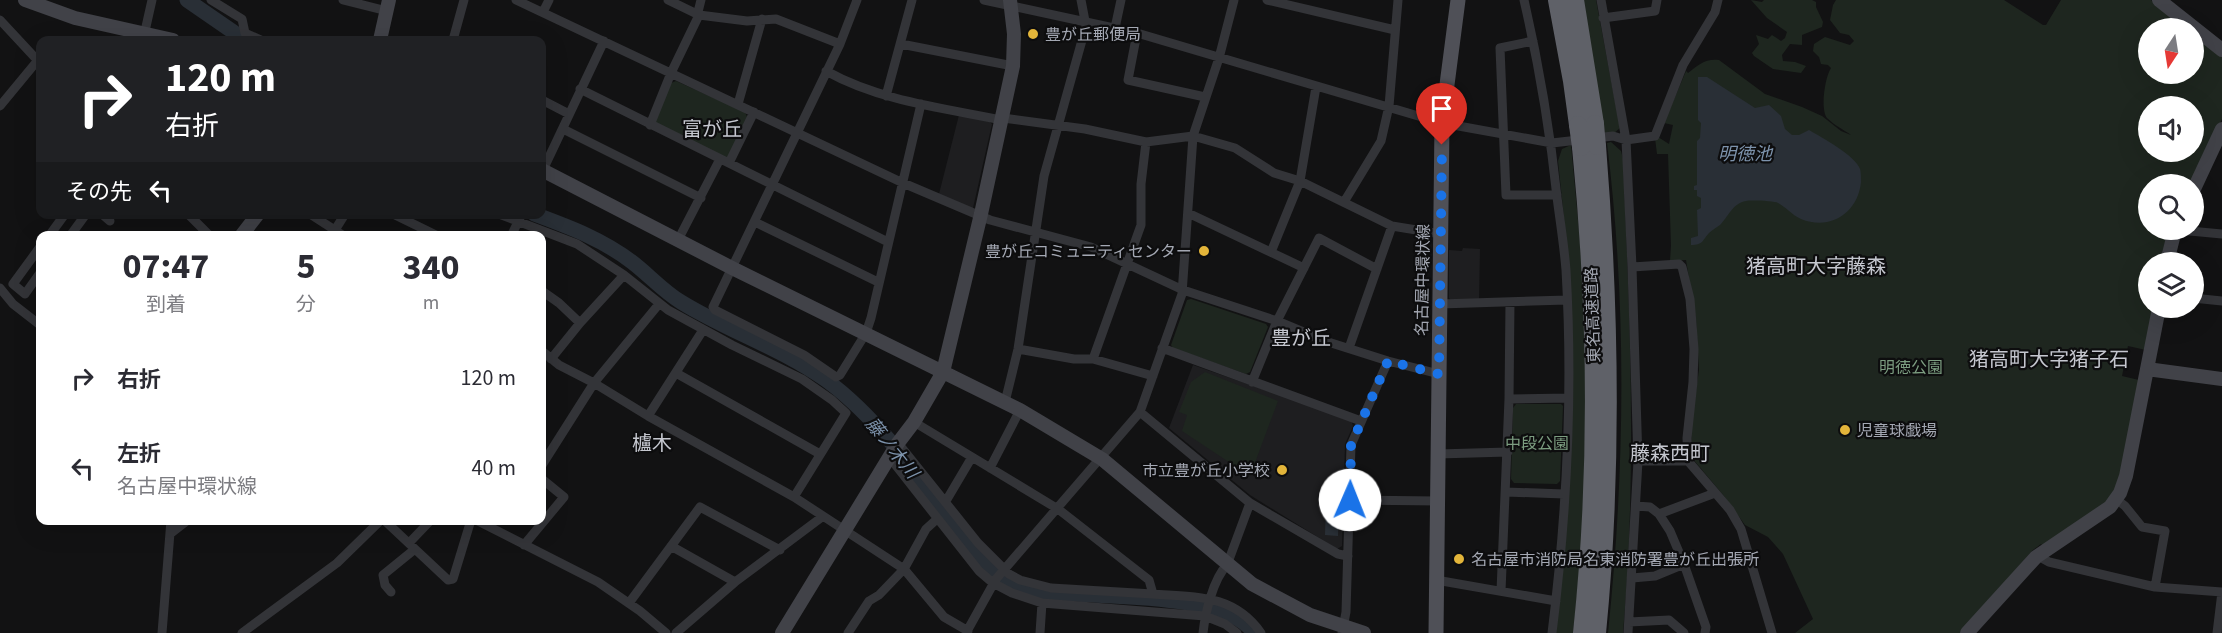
<!DOCTYPE html>
<html lang="ja">
<head>
<meta charset="utf-8">
<style>
	body { margin:0; font-family:"Source Sans 3","Noto Sans JP",sans-serif; background:#f7f7f7; color:#2b2b33; height:100vh; display:flex; flex-direction:column; font-size:22px; white-space:nowrap }
	* { box-sizing:border-box; margin:0 }
	p { font-size:20px; color:#7c7c81 }
	.icon { flex:none; width:33px; height:33px; fill:none; stroke:currentColor; stroke-width:2; stroke-linecap:round; stroke-linejoin:round }
	.map { position:relative; flex:1; overflow:hidden }
	.panel { position:absolute; left:36px; top:231px; width:510px; height:294px; display:flex; flex-direction:column; background:#fff; border-radius:12px; box-shadow:0 6px 24px #0002 }
	.panel>* { flex:none }
	.hud { position:absolute; left:36px; top:36px; width:510px; height:183px; border-radius:12px; box-shadow:0 6px 24px #0002; background:#202124; color:#fff; overflow:hidden }
	.needle { width:39px; rotate:192deg }
	.buttons { position:absolute; left:2138px; top:18px; display:grid; gap:12px }
	.buttons a { display:grid; place-items:center; width:66px; height:66px; border-radius:50%; background:#fff; box-shadow:0 6px 24px #0002; font-size:30px }
	.pin { position:absolute; display:grid; place-items:center; width:51px; height:51px; color:#fff; margin:-62px -26px; border-radius:50% 50% 50% 0; rotate:-45deg; box-shadow:0 0 6px #0007 }
	.pin .icon { rotate:45deg }
	.me { position:absolute; width:66px; margin:-33px; rotate:1deg; stroke-linejoin:round; filter:drop-shadow(0 0 4px #0008) }
	.turn { display:flex; align-items:center; gap:21px; height:126px; padding:0 30px; font-size:27px }
	.turn .icon { width:78px; height:78px; stroke-width:2.5 }
	.turn b { display:block; font-size:42px; line-height:51px }
	.then { display:flex; align-items:center; height:57px; padding:0 30px; background:#0003; gap:12px; font-size:22px }
	.eta { display:flex; justify-content:space-evenly; align-items:center; height:102px; text-align:center }
	.eta b { font-size:36px; font-weight:700; line-height:42px }
	ul { padding:0; list-style:none }
	li { display:flex; align-items:center; gap:18px; height:90px; padding:0 30px }
	li div { flex:1 }
	li b { display:block; font-size:22px }
	li em { font-style:normal }
	.map>svg:first-child { display:block }
	.built { fill:#1e1e20 }
	.green { fill:#1e261f; fill-rule:evenodd }
	.water { fill:#292f36 }
	.lines { fill:none; stroke-linecap:round; stroke-linejoin:round }
	.river { stroke:#292f36; stroke-width:15 }
	.street { stroke:#333438; stroke-width:9 }
	.secondary { stroke:#414248; stroke-width:14 }
	.primary { stroke:#4f5057; stroke-width:15 }
	.highway { stroke:#5f6168; stroke-width:18 }
	.highway-bridge { stroke:#5f6168; stroke-width:18 }
	.route { stroke:#1a73e8; stroke-width:10; stroke-dasharray:0 18 }
	.poi-dot { fill:#e3b53a; stroke:#0d0d0e; stroke-width:2 }
	.labels { text-anchor:middle; stroke-width:4.5; stroke-linejoin:round; paint-order:stroke }
	.poi-label { font-size:16px; fill:#a4a8b3; stroke:#0d0d0e; text-anchor:start }
	.street-label { font-size:16px; fill:#a4a8b3; stroke:#0d0d0e }
	.park-label { font-size:16px; fill:#7c9d80; stroke:#0d0d0e }
	.water-label { font-size:18px; font-style:italic; fill:#7d93ac; stroke:#0d0d0e }
	.quarter-label { font-size:20px; fill:#c5c7cf; stroke:#0d0d0e }
</style>
</head>
<body>
<div class="map">
<svg width="2222" height="633" viewBox="0 0 2222 633">
	<rect width="100%" height="100%" fill="#121213"/>
	<!-- built -->
	<path class="built" d="M959,115l30,6 3,3 -19,84 -3,1 -31,-15z
		M1463,248l17,1 -1,52 -28,-1 -2,-2v-48l13,1z
		M1193,365l158,55 2,6 -8,18 -3,102 -5,3 -87,-54 -81,-67z"/>
	<!-- green -->
	<path class="green" d="M1581,0h15l24,128 -7,6h-8z
		M1751,0l11,2 2,-2h48l4,2v5l7,15 -1,5 -20,8v10l-12,-1 -8,11 1,6 12,1 11,4 -5,7 -28,-4 -19,-13 -2,-3 7,-9 -3,-9 12,4 4,-4 9,6 4,-3 2,-6 -20,-14z
		M1836,0h168l39,25h3l15,-25h90l36,28h-39v46h45v-41l29,23v63l-32,65h-42v46h23l-8,32h-15v46h6l-8,42 -18,-4 -6,30 17,4 -18,97 -13,25 -65,44 -2,-2 -8,6 -73,83h-165l18,-14 -30,-65 -15,-17 -23,-12 -21,-29 -32,-38 -1,-32 8,-56 -3,-50 -10,-60 -16,1 1,-15 -3,-92h-11l-2,-16 3,-1 11,7 4,-19 -9,-2 22,-52 2,2c10,-8 18,-15 31,-13l46,34 37,13 20,9 19,15 10,4c-7,-5 -17,-10 -24,-17 -7,-9 -2,-41 4,-50l-3,-3 -7,-1 -2,-7 -6,-6 1,-7 11,-7 25,8 4,-4 -5,-6 -9,-2 -10,-13 3,-15zM2148,106h45v46h-45z
		M676,81l69,31 3,7 -18,38 -5,1 -69,-33 -1,-6 16,-36z
		M1611,142l10,9 2,8c7,159 14,316 0,474h-15c17,-163 19,-328 -1,-490z
		M1571,145c6,65 13,130 15,196 2,97 -2,196 -13,292h-17l14,-358 -12,-114 4,-12z
		M1191,299l75,25 2,3 -18,45 -4,2 -73,-26 -2,-3 16,-45z
		M1205,372l73,29 -28,75 -68,-45 5,-16 -8,-3 12,-30z
		M1516,404h45l2,2 -3,75 -3,3 -43,-1 -3,-4 2,-71z"/>
	<!-- water -->
	<path class="water" d="M1698,77h9l48,31 14,-3 12,11 4,13 7,6h7l10,-5c12,7 47,26 51,39 1,3 1,10 1,13 -3,31 -31,49 -60,37 -9,-4 -15,-12 -23,-16 -3,-2 -27,-3 -32,-2 -13,2 -18,16 -26,24 -4,3 -8,5 -11,8 -7,8 -6,12 -18,12v-7l7,-2 -1,-26 4,-2v-10l-4,-2v-6h-3v-4l3,-1v-44l3,-3 1,-15 -3,-3z
		M1326,504l13,1 -1,31 -13,-1z"/>
	<g class="lines">
		<!-- river -->
		<path class="river" d="M187,0l58,40
			M534,214c35,13 68,25 98,48 17,13 31,29 49,40 47,29 100,46 145,78 58,42 108,118 152,175 13,12 24,23 40,30 17,8 37,8 55,9 44,3 155,1 181,39"/>
		<!-- street -->
		<path class="street" d="M211,0l31,19 3,14 16,7
			M343,0l44,11
			M516,0l387,183 87,37 101,27 92,43 94,31 48,20 63,20 51,13
			M668,0l31,15 48,6 29,-2 64,25
			M857,0l-17,44 -127,263 2,3 89,45 32,22 4,-2 26,-42 5,-15 50,-214
			M984,0l153,33 305,90 110,20 61,-7 13,4 29,-4 28,-71 32,-53 3,-12
			M1267,0l128,30
			M1524,0c15,65 26,131 33,197 3,24 7,48 9,73 7,120 1,243 -14,363
			M1601,0l25,140 6,127 6,194 -10,172
			M543,12l6,-12
			M698,12l3,-12
			M1603,18l52,-7 2,-11
			M0,20l40,43
			M1115,28l6,-28
			M1137,33l-9,47 77,17
			M143,40l9,-40
			M453,40l11,-40
			M1533,41l-33,7 6,147h51
			M901,44l112,22
			M826,71c54,30 117,37 176,49
			M580,89l308,153
			M886,96l26,-96
			M542,100l27,14
			M738,104l24,-85
			M0,106l38,-46
			M1003,118l82,11 61,13 47,-6 42,12 39,25 26,8 92,45 49,8
			M650,125l21,-52 28,-58
			M563,129l138,69
			M729,163l25,-51
			M542,172l62,-131
			M1344,202l37,-61 8,-35 9,-106
			M1188,213l116,55
			M102,214l8,7
			M188,214l22,22
			M310,214l34,22
			M393,214l45,22
			M499,214l78,30 47,31 44,35 64,35 70,34 30,21 14,13 -52,84
			M755,222l123,60
			M335,230l10,-16
			M2179,230l43,4
			M49,236l16,-22
			M70,236l16,-22
			M511,236l11,-22
			M678,240l42,-81
			M40,247l-27,37 12,10 15,-21
			M1271,252l29,-71 16,-94
			M1632,267l47,-3 3,3 8,32 4,50 -1,33 -6,56 1,23 42,49 11,19 31,104
			M0,288l13,16 27,21
			M542,291l17,12 21,20
			M2193,298l29,3
			M1440,304l127,-4
			M1162,348l199,73
			M1349,348l43,-122
			M1018,349l56,10h19l60,17
			M542,351l17,14 35,18 54,33 146,81 110,72 40,48 24,14
			M551,359l29,-36 44,-48
			M1093,359l48,-134v-41l5,-42
			M676,373l144,81
			M1252,382l25,-61 42,-83 58,31
			M1509,399l59,-1
			M1005,402l13,-53 26,-173 42,-150 -5,-26
			M1140,412l110,91 88,51 10,2
			M648,416l55,-86
			M914,422l144,87 91,71 4,14c42,3 81,0 108,39
			M898,443l80,100 31,31 11,6 31,8 102,6
			M1438,454l70,-2
			M890,458l89,113 14,12 19,10 30,10 163,13 20,8 12,9
			M1638,461h50
			M542,465l52,-82 65,-79
			M990,468l30,-58
			M1506,492l58,2
			M2116,499l9,7 17,21 23,4 -10,56
			M1350,500l88,1
			M946,501l26,-44
			M1636,506l14,1 9,7 56,-21
			M384,520l64,60 5,-1 18,-59
			M476,520l122,62 42,29 26,22
			M170,534l18,-14
			M409,543l22,-23
			M524,545l40,-48 -22,-18
			M671,546l64,36
			M2038,556l11,6 106,25 67,5
			M1684,564l22,63 -1,6
			M1632,578l23,-2 29,-12 -14,-33 -11,-17
			M1436,580l120,21
			M1501,591l8,-192 1,-97
			M391,592l-6,-7 -2,-10 32,-26
			M629,603l71,-96 80,43
			M1629,622l40,-2 15,13
			M162,633l9,-113
			M242,633l95,-70 44,-43
			M676,633l59,-51 87,-65
			M848,633l21,-32 10,-6 25,-26 22,-40 11,-10
			M966,633l30,-54 144,-167 42,-118 11,-158 26,-78 15,-58
			M1040,633l2,-30
			M1203,633c2,-19 10,-54 24,-68l23,-62
			M1342,633l4,-21 5,-167 37,-84
			M2217,633l5,-41"/>
		<!-- secondary -->
		<path class="secondary" d="M25,0l50,18 98,22
			M2159,0l63,50
			M380,40l9,-40
			M542,170l190,98 288,142 82,49 150,125 58,31 54,18
			M2193,191l29,-62
			M241,236l17,-22
			M2167,262l8,-32
			M2147,369l75,10
			M782,633l116,-190 16,-21 29,-50 38,-158 32,-148 1,-32 -4,-34
			M1967,633l69,-76 74,-50 10,-14 6,-17 33,-168"/>
		<!-- primary -->
		<path class="primary" d="M1436,633l6,-510 16,-123"/>
		<!-- highway -->
		<path class="highway" d="M1557,0l15,81 6,44
			M1575,0l20,124
			M1581,147c16,161 18,325 1,486
			M1597,633c16,-162 13,-325 0,-487"/>
		<!-- highway-bridge -->
		<path class="highway-bridge" d="M1595,124l2,22
			M1578,125l3,22"/>
	</g>
	<g class="lines">
		<!-- route -->
		<path class="route" d="M1350,500l1,-55 37,-84 51,13 3,-229"/>
	</g>
	<!-- markers -->
	<g class="poi-dot">
		<circle cx="1033" cy="34" r="6"/>
		<circle cx="1204" cy="251" r="6"/>
		<circle cx="1845" cy="430" r="6"/>
		<circle cx="1282" cy="470" r="6"/>
		<circle cx="1459" cy="559" r="6"/>
	</g>
	<g class="labels">
		<!-- poi labels -->
		<g class="poi-label">
			<text x="1045" y="40">豊が丘郵便局</text>
			<text x="1192" y="257" text-anchor="end">豊が丘コミュニティセンター</text>
			<text x="1857" y="436">児童球戯場</text>
			<text x="1270" y="476" text-anchor="end">市立豊が丘小学校</text>
			<text x="1471" y="565">名古屋市消防局名東消防署豊が丘出張所</text>
		</g>
		<!-- street labels -->
		<g class="street-label">
			<text transform="translate(1422 280) rotate(-89)" y="6">名古屋中環状線</text>
			<text transform="translate(1592 315) rotate(-92)" y="6">東名高速道路</text>
		</g>
		<!-- park labels -->
		<g class="park-label">
			<text x="1911" y="373">明徳公園</text>
			<text x="1537" y="449">中段公園</text>
		</g>
		<!-- water labels -->
		<g class="water-label">
			<text x="1745" y="160">明徳池</text>
			<text transform="translate(892 448) rotate(51)" y="6">藤ノ木川</text>
		</g>
		<!-- quarter labels -->
		<g class="quarter-label">
			<text x="712" y="136">富が丘</text>
			<text x="1816" y="273">猪高町大字藤森</text>
			<text x="1301" y="345">豊が丘</text>
			<text x="2049" y="366">猪高町大字猪子石</text>
			<text x="652" y="450">櫨木</text>
			<text x="1670" y="460">藤森西町</text>
		</g>
	</g>
</svg>
<div class="buttons">
<a><svg class="needle" viewBox="-14 -14 28 28"><path d="M0-13l5 13h-10z" fill="#e53935"/><path d="M0 13l5-13h-10z" fill="#7c7c81"/></svg></a>
<a><svg class="icon" aria-label="sound" viewBox="0 0 24 24"><path d="M4 9h4l5-4v14l-5-4H4zM17 9q2 3 0 6"/></svg></a>
<a><svg class="icon" aria-label="search" viewBox="0 0 24 24"><circle cx="10" cy="10" r="6"/><path d="M15 15l6 6"/></svg></a>
<a><svg class="icon" aria-label="layers" viewBox="0 0 24 24"><path d="M12 4l9 5-9 5-9-5zM3 14l9 5 9-5"/></svg></a>
</div>
<div class="pin" style="left:1442px;top:145px;background:#d93025"><svg class="icon" aria-label="arrive" viewBox="0 0 24 24"><path d="M6 21V4h12l-3 4 3 4H6"/></svg></div>
<svg class="me" style="left:1350px;top:500px" viewBox="-20 -20 40 40"><circle r="19" fill="#fff"/><path d="M0-13L10 11 0 6-10 11z" fill="#1a73e8"/></svg>
<div class="hud">
<div class="turn"><svg class="icon" aria-label="right" viewBox="0 0 24 24"><path d="M7 20v-9h11M14 6l5 5-5 5"/></svg><div><b>120 m</b>右折</div></div>
<div class="then">その先<svg class="icon" aria-label="left" viewBox="0 0 24 24"><path d="M17 20v-9H6M10 6l-5 5 5 5"/></svg></div>
</div>
<section class="panel">
<div class="eta">
<div><b>07:47</b><p>到着</p></div>
<div><b>5</b><p>分</p></div>
<div><b>340</b><p>m</p></div>
</div>
<ul>
<li><svg class="icon" aria-label="right" viewBox="0 0 24 24"><path d="M7 20v-9h11M14 6l5 5-5 5"/></svg><div><b>右折</b></div><em>120 m</em></li>
<li><svg class="icon" aria-label="left" viewBox="0 0 24 24"><path d="M17 20v-9H6M10 6l-5 5 5 5"/></svg><div><b>左折</b><p>名古屋中環状線</p></div><em>40 m</em></li>
</ul>
</section>
</div>
</body>
</html>
